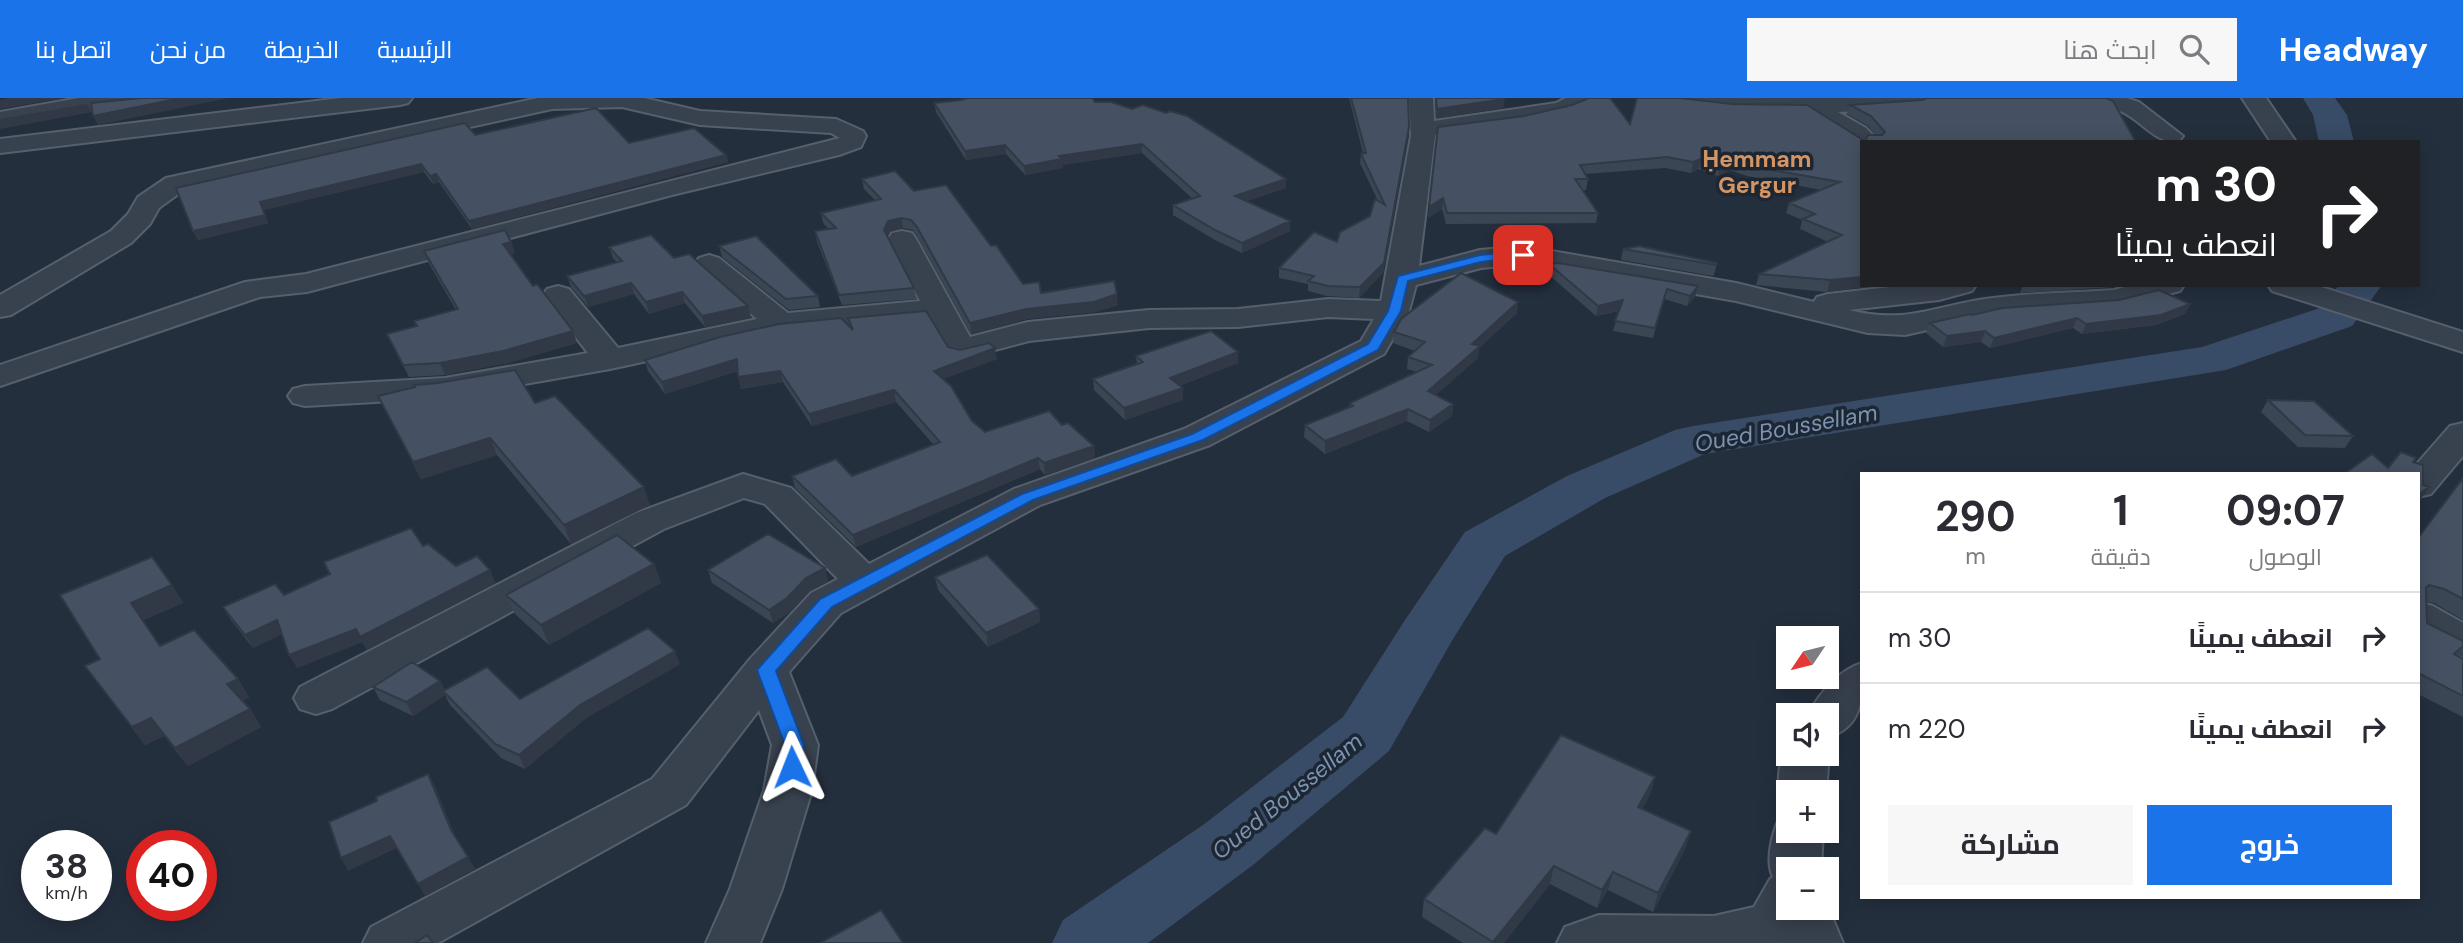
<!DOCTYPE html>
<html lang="ar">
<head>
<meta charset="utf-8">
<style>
	body { margin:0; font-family:"DM Sans",Cairo,sans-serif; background:#f7f7f7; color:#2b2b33; direction:rtl; height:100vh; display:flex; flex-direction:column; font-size:26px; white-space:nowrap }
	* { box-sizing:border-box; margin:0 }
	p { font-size:23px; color:#7c7c81 }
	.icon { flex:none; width:38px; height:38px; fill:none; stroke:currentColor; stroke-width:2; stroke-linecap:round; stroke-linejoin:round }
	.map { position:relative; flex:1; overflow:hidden; direction:ltr }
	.side { position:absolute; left:1860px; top:374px; width:560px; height:427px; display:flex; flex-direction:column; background:#fff; border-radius:0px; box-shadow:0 4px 18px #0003; direction:rtl }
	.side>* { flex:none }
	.hud { position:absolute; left:1860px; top:42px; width:560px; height:147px; border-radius:0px; box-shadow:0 4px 18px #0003; direction:rtl; background:#202124; color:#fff; overflow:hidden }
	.needle { width:46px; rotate:235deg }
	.buttons { position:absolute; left:1776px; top:528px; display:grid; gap:14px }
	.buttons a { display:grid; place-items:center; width:63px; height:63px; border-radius:0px; background:#fff; box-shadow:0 4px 18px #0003; font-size:35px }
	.speed { position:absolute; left:21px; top:732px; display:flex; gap:14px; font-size:35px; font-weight:700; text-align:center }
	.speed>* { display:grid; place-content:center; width:91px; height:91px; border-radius:50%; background:#fff; box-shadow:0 4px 18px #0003; line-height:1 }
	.speed small { font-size:18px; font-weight:400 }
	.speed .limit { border:10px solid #d22; background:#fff; color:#111 }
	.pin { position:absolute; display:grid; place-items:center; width:60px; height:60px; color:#fff; margin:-30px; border-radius:14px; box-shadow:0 4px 10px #0006 }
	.me { position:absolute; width:77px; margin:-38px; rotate:358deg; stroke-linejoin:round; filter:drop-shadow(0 0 5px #0008) }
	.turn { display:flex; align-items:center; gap:24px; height:147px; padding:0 28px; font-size:32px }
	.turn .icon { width:91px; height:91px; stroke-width:2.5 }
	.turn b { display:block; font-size:49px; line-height:60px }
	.eta { display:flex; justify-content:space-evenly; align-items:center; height:119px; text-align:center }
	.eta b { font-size:42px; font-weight:700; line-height:49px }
	.primary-button { display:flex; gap:14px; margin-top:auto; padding:14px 28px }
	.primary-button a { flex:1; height:80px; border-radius:0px; background:#1a73e8; color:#fff; font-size:28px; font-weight:700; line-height:80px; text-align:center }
	.primary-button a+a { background:#f7f7f7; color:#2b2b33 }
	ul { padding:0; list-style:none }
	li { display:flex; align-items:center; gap:21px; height:91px; padding:0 28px; border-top:2px solid #e1e1e2 }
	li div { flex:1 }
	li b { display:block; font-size:26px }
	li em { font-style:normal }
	header { display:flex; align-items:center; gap:42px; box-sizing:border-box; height:98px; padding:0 35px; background:#1a73e8; color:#fff }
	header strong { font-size:33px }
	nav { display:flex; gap:38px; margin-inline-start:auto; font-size:24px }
	.search { width:490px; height:63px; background:#f7f7f7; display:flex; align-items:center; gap:18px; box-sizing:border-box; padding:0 24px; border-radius:0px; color:#7c7c81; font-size:26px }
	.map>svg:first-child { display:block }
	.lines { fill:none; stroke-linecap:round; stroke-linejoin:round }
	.river { fill:#394c67; fill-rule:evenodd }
	.minor-casing { stroke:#565f6c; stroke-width:4 }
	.minor { fill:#38414e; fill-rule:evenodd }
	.wall { fill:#3b4654 }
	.shaded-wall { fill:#303945 }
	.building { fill:#455162; stroke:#303945; stroke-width:2 }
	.route { fill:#1a73e8; stroke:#114b97; stroke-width:2 }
	.labels { text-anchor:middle; stroke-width:7; stroke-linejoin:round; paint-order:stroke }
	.far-district-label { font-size:23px; font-weight:bold; fill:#d59563; stroke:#1d2633 }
	.water-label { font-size:23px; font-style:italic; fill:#7c92b1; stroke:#1d2633 }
</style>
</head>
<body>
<header>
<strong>Headway</strong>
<div class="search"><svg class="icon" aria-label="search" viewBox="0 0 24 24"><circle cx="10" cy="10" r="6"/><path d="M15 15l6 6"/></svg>ابحث هنا</div>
<nav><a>الرئيسية</a><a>الخريطة</a><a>من نحن</a><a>اتصل بنا</a></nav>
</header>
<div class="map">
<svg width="2463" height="845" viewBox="0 0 2463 845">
	<rect width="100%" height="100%" fill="#242f3e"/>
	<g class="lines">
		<!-- river -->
		<path class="river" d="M2303,0h32l12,17 7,27h-35l-6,-27z
			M2339,187h43l-30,41 -126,44 -521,84 -100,44 -100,58 -52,83 -64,112 -136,114 -105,78h-96l11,-23 140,-95 140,-108 62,-97 60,-88 102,-56 108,-46 18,-4 509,-79 118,-39z"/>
		<defs>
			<path id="minor" d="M79,0h77l-4,5 -8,2 -54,5 -90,16v-14z
				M341,0h71l-4,5 -8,2 -400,48v-14z
				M538,0h106l56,13 136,8 27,12 3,5 -5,11 -22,8 -167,40 -365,97 -47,5 -260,89v-21l245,-83 61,-8 534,-136 -9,-5 -131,-8 -78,-18 -70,2 -368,81 -25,18 -9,16 -19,19 -120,72 -11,2v-22l111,-64 17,-17 10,-17 28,-19z
				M1409,0h24l1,23 122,-18 10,-5h32c-16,22 -132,33 -163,37l-16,131 61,-16 43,-4 213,37 78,19 3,-5 11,-3 80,-9h68l-4,6 -33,9 -90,10c56,14 83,-3 136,-11 42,-6 86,-6 129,-9l18,-5h52l-4,6 -66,17 -128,9 -81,18 -37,-2 -132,-32 -213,-37 -42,4 -65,17 -7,26 -25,43 -174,91 -170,60 -199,108 -52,59 29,73 -6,45 -30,99 -22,54h-54l24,-54 34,-99 8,-45 -13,-35 -73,95 -248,138h-75l8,-16 281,-148 98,-120 61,-66 27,-14 -73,-75 -21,-6 -80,31 -332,180 -16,5 -16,-5 -6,-11 6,-11 336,-174 107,-39 48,14 78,76 145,-75 170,-60 177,-88 13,-22 -46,-2 -90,10 -89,1 -120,13 -68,18 -11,-3 -21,-37 -148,13 -171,37 -165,29 -140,8 -12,-3 -5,-7 5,-7 12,-3 140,-8 143,-25 -45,-58 4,-6 11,-3 11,3 49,59 139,-29 -58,-49 -5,-6 5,-6 10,-3 10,3 69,55 132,-12 -32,-62 4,-6 10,-2 10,2 4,6 54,98 58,-15 121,-12 89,-1 90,-10 53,2 30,-165z
				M1656,0h280c-12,16 -77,13 -98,14l28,16 13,14h-17v6l-57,-36 -75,-1 -70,-8z
				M2090,0h36l13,4 44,34 -5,6c-26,0 -36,-22 -58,-31 -10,-4 -23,-4 -30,-13z
				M2242,0h24l30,44h-25z
				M2268,187h47l148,47v20l-191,-61z
				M2463,325v33l-32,38 -13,3v-23h-10l42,-48z
				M2418,504l15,4 30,17v34l-15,-5 -30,-17z
				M1862,565c0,34 3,63 -35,75v-22h-20c13,-23 30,-45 55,-53z
				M1788,645v11h39v-4l2,4 -3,39h-38v14l-3,-1c-10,-18 -7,-44 3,-63z
				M1788,716v17h35l-2,39h-33v38h39v-3l16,38h-286l8,-16 34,-12 115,1 40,-9 16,-28 3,-2c-8,-16 -1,-44 7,-60z"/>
		</defs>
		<!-- minor casing -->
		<use href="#minor" class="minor-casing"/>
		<!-- minor -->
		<use href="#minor" class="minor"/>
	</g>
	<!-- wall -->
	<path class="wall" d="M1349,0h2l57,38 -25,137 -24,25 -32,-2 -19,-5v-7l-29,-6v-10l58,-26 33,-26 8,-15 -18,-38 1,-9 2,-1z
		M1435,0h68l1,1 -1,9 -67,10z
		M2106,0l-244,44v143l-35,7 -71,-7 3,-11 69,-32 -28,-13 2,-9 -16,-7 3,-10 32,-13 -74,-14 -17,-6 -12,6 -20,-7 -7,4 -26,-5 -80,6 3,5 -2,11h-4l16,23 -2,10 -150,1 -4,-15 -14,9 10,-91 192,-3 235,17 10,-6 -7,-9 -21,-12 3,-9z
		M1095,4l191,77v9l-39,13 43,30 -48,22 -27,-13 -42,-25v-10l20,-6 -51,-46 -80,12 1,3 -38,7 -19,-21 -40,6 -30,-48 -2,-9z
		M475,37l154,8 97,12 2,7 -256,67 -33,-47 -6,2 -9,-12 -160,38 4,13 -70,17 -5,-9z
		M862,81l52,12 77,55 32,38 18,9 77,12 -23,7 -68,7 -56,15 -53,-96 -5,-8 -10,-2 -13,4 -3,5 27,51 2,11 -74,6 -25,-63 -2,-11 14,-2 -6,-6 -2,-10 54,-13 -11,-11z
		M511,144l4,11 -4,1 22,32 44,57 -69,20 -63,12 -36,2 -22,-43 29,-8 -2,-5 42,-11 -28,-48 -4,-11z
		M719,148l99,50 2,11 -31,3 -67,-53z
		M609,149l65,11 74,48 3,12 -46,9 -20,-24 -36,11 -15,-20 -46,13 -17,-20 -4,-11 50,-14 -4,-4z
		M1623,151l94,14 -3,12 -1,1 -92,-16z
		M1549,166l149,22 -3,11 -8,9 -23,-7 -11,39 -40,-7 6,-20 -23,5 -48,-42z
		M2023,187h98l-7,2 -94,6z
		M2190,206l-5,10 -29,11 -74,9 -9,-6 -83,20 -9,-6 -38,5 -17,-14 4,-10 42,-8z
		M1517,215l-38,35 -1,10 -42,37 17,9 -1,12 -23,16 -22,-11 -82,33 -21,-17 1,-12 44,-17 1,-5 67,-31 -10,-3 1,-12 7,-6 -22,-8 1,-11z
		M848,220l100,29 49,12 -54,20 29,42 13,11 77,-7 32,21 1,12 -50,17 -5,-6 -184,78 -61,-59 -3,-12h60l81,-32 -37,-42 -84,24 -29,-44 -42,7 -3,-18 -73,23 -17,-23 -3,-11 205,-33z
		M1238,254v11l-59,23 4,2v12l-58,20 -31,-30 -1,-11 44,-15 -1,-8z
		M378,298l157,7 115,102 -79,39 -74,-89 -76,24z
		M2268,302l85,36 -8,12 -47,-1 -37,-35z
		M2463,380v142l-29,-17 -8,-1 1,21 36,23 -7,10 7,3v58l-45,-23v-156z
		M423,448l33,20 34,4 5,13 -128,67 -5,-8 -65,26 -15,-34 -29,14 -22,-28 -8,-13 61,-12z
		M654,466l7,19 -112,62 -34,-31 -9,-19z
		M825,470l3,13 -19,10 -19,21 -17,11 -61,-40 -4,-13z
		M935,479l104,32 1,13 -52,25 -50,-57z
		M172,487l11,18 -40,17 17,26 78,33 11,18 -7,4 8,8 11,18 -73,39 -24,-30 -19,9 -60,-79 15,-7z
		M680,566l-94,54 -61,51 -24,-11 -51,-53 -5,-10 -32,21 -33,-16 -7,-13 67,-6 5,9 75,9z
		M1655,679l-5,18 -8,14 49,22 -6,18 -32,63 -45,-22 -11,18 -47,-24 -46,59h-41l-41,-26 2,-18 72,-65z"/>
	<!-- shaded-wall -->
	<path class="shaded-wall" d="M9,0h55l-64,11v-9z
		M181,0h48l-131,27 -5,-9z
		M1504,1l-1,9 -67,10 1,-9z
		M87,6l5,8 -92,17v-10z
		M1409,29l-26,146 -24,25 1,-11z
		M1142,46v9l-80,12 1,3 -38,7 -1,-9 35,-10z
		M1005,47l1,9 -40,6 -1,-9z
		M726,57l2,7 -256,67 -3,-8z
		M1701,61l-3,10 -7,4 2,-11z
		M1732,62l-2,10 -12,6 2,-10z
		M421,66l3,8 -160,38 4,13 -70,17 -5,-9 67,-29z
		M436,76l3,8 -6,2 -3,-8z
		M1286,81v9l-51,17v-9z
		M1443,100l-1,11 -14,9 1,-11z
		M901,120l2,10 -13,4 -4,8 -2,-10 4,-9z
		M1290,123v10l-48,22v-10z
		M511,144l4,11 -8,2 -4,-11z
		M1862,179v8h21l-56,7 3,-12z
		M631,185l3,11 -46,13 -4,-11z
		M1698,188l-3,11 -8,9 3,-10z
		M682,194l3,11 -36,11 -3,-12z
		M1117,196l1,11 -23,7 -68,7 -56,15 -1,-11 56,-14z
		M1623,202l-3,10 -24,6 2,-10z
		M1518,204l-1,11 -38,35 -1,10 -51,45 1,-12 44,-47z
		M2190,206l-5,10 -29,11 -74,9 4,-10z
		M748,208l3,12 -46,9 -3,-11z
		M2077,220l-4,10 -83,20 4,-10z
		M573,233l4,12 -69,20 -63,12 -5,-12z
		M1985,233l-4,11 -38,5 4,-11z
		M995,250l2,11 -62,23 -1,-11z
		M1238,254v11l-68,26v-11z
		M737,261l3,11 -75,24 -3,-12z
		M780,273l3,11 -42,7 -3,-12z
		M1183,290v12l-58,20 -1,-12z
		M894,292l2,12 -84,24 -3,-12z
		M1453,306l-1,12 -23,16 1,-12z
		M1408,311l-1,12 -82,33v-13z
		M490,340l7,17 -76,24 -8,-17z
		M1094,348l1,12 -50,17 -1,-12z
		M1038,360l2,11 -184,78 -3,-12z
		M644,389l6,18 -79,39 -7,-19z
		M2429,389l-8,12 -3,2v-6z
		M654,466l7,19 -112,62 -8,-20z
		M825,470l3,13 -19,10 -19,21 -17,11 -4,-13 37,-32z
		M490,472l5,13 -128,67 -5,-8 -65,26 -8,-13z
		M172,487l11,18 -40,17 -12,-17z
		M1039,511l1,13 -52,25 -2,-14z
		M277,522l7,13 -31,15 -8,-13z
		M675,553l5,13 -94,54 -61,51 -6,-14 61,-50z
		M238,581l11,18 -10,5 -12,-18z
		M440,583l7,13 -4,-3 2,4 -32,21 -7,-14z
		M250,611l11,18 -73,39 -13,-18z
		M151,620l13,18 -19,9 -13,-18z
		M428,676l7,12 23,56 -7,-12z
		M1655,679l-5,18 -17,30 5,-18z
		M1691,733l-6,18 -32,63 5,-19z
		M390,738l7,12 -49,23 -7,-13z
		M468,759l7,12 -50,27 -7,-12z
		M1554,768l-4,18 -46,59h-11z
		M1613,774l-5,18 -11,18 5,-18z"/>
	<!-- building -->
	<path class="building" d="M142,0h39l-88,18 -2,-13z
		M968,0h124l3,4h16l21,7 11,-4 23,8 4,-2 17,5 99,63 -51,17 55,25 -48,22 -27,-13 -42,-25 27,-9 -58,-52 -83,12 3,3 -38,7 -19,-21 -40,6 -31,-48 27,-3z
		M1351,0h57l1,29 -25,136 -24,24 -32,-1 -20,-5 6,-5 -35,-8 35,-36 23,10 3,-10 30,-16 5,-17 10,6 -24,-51 5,-1z
		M1436,0h67l1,1 -67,10z
		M1589,0h21l20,26 7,-26h43l52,6 75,1 58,36 3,-6h14l3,-3 -14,-16 -21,-11 72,-5 5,-2h179l7,3 23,41h-274v135l-32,3 -71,-6 83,-39 -39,-16 12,-5 -26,-11 51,-21 -91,-16 -17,-6 -12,6 -19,-7 -8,3 -26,-5 -87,8 8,14h-13l23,34h-151l-4,-15 -14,9 9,-80 86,-11 48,-11z
		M596,10l33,35 65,-15 32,27 -257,66 -33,-47 -6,2 -9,-12 -161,38 5,13 -72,16 -17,-43 289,-65 10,12z
		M895,73l19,20 32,-6 45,61 5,-1 27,39 16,-2 2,11 73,-12 3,13 -23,8 -68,7 -56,14 -53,-96 -6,-7 -10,-2 -13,3 -4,9 30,58 -75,7 -24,-64 21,-3 -15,-15 60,-14 -19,-20z
		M505,132l6,12 -8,2 30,42 4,-2 36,47 -70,20 -63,12 -37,2 -16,-31 30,-8 -3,-5 44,-12 -34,-58z
		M651,137l23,23 15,-4 59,52 -46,10 -20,-24 -36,10 -15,-19 -47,13 -17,-20 55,-15 -13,-14z
		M756,138l62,60 -32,3 -67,-53z
		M1639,148l78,17 -1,2 -93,-16z
		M1558,165l140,23 -8,10 -23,-7 -12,39 -40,-7 8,-21 -25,6 -49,-42z
		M1461,175l57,29 -46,42 8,2 -52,45 25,13 -23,16 -22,-11 -83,32 -20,-16 48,-19 -3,-3 82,-38 -24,-8 17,-15 -31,-10 7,-13z
		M2159,192l31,14 -29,11 -75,9 -9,-6 -83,20 -9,-7 -38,5 -17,-13 40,-9 2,1 30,-7 117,-8z
		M926,213l22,36 12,3 29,-7 6,5 -61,23 17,15 21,35 13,11 64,-21 13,14 6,-2 26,23 -50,17 -6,-5 -185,77 -61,-59 44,-17 16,17 88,-34 -46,-52 -85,24 -29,-43 -42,6 -1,-18 -75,23 -17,-22 75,-23 59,-13 62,-6 12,12 -5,-12z
		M1211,233l27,21 -68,26 13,10 -59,20 -31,-29 50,-17 -7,-6z
		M515,272l20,33 20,-7 89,91 -80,38 -74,-87 -77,24 -35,-66 37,-9 -1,-2 24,-2z
		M2268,302l46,1 39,35 -48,-1z
		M2401,354l15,6 -3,4 10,3v20l6,2 -11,8v-21h-74l28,-20 16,14z
		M2463,380v121l-19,-10 -15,-4 -3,3 1,35 36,18v5l-9,8 9,5v37l-45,-23v-135z
		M411,430l12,18 5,-2 28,22 21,-10 13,14 -130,67 -4,-8 -67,26 -12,-35 -32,15 -22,-28 52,-23 9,11 46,-21 -6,-12z
		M768,436l57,34 -19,10 -19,20 -18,12 -61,-40z
		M617,437l37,29 -113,61 -35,-30z
		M987,457l52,54 -53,24 -51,-56z
		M152,459l20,28 -41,18 29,43 34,-16 44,49 -11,5 23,25 -75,39 -24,-30 -19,9 -47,-61 15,-7 -40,-64z
		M648,530l27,23 -95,54 -61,50 -24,-11 -52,-53 44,-24 33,32z
		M412,564l28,19 -34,21 -33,-15z
		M1561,637l94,42 -17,30 53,24 -33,62 -45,-21 -11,18 -48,-24 -61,76 -69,-43 61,-71 11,6z
		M428,676l23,56 17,27 -50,27 -28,-48 -49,22 -12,-36 48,-21 -1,-4z
		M881,812l22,33h-83z
		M427,837l6,8h-18z"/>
	<!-- route -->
	<path class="route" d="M1523,153l6,4 -2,2 -46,5 -73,19 -7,30 -23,39 -175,90 -170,60 -201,107 -56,64 28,74 -6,27 -6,3 -7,-3 -3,-5 3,-22 -28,-75 63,-71 202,-105 170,-60 176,-90 20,-33 10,-35 82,-21z"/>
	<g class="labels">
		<!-- far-district labels -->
		<g class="far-district-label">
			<text x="1757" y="69">Ḥemmam<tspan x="1757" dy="26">Gergur</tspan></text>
		</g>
		<!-- water labels -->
		<g class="water-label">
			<text transform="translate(1786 330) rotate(-10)" y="8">Oued Boussellam</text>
			<text transform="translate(1287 698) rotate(-39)" y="8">Oued Boussellam</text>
		</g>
	</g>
</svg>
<div class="buttons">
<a><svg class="needle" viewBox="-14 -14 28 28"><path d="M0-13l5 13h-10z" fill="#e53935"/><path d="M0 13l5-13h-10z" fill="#7c7c81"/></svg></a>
<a><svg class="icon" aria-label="sound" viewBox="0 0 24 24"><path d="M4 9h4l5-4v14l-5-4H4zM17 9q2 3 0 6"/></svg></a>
<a>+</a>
<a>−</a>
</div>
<div class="speed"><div>38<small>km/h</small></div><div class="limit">40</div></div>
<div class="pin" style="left:1523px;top:157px;background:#d93025"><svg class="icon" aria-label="arrive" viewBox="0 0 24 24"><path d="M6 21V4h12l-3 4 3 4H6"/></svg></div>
<svg class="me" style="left:792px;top:669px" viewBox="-20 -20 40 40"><path d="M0-17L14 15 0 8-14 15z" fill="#1a73e8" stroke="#fff" stroke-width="4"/></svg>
<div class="hud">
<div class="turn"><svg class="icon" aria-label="right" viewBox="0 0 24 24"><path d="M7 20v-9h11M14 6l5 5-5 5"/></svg><div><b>30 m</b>انعطف يمينًا</div></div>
</div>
<section class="side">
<div class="eta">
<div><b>09:07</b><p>الوصول</p></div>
<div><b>1</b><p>دقيقة</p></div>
<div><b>290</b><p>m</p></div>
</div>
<ul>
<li><svg class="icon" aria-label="right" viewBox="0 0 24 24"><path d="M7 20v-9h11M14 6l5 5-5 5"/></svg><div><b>انعطف يمينًا</b></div><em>30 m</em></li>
<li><svg class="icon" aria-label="right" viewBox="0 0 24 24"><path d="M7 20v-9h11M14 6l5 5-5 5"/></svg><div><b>انعطف يمينًا</b></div><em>220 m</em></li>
</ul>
<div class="primary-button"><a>خروج</a><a>مشاركة</a></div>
</section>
</div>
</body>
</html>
